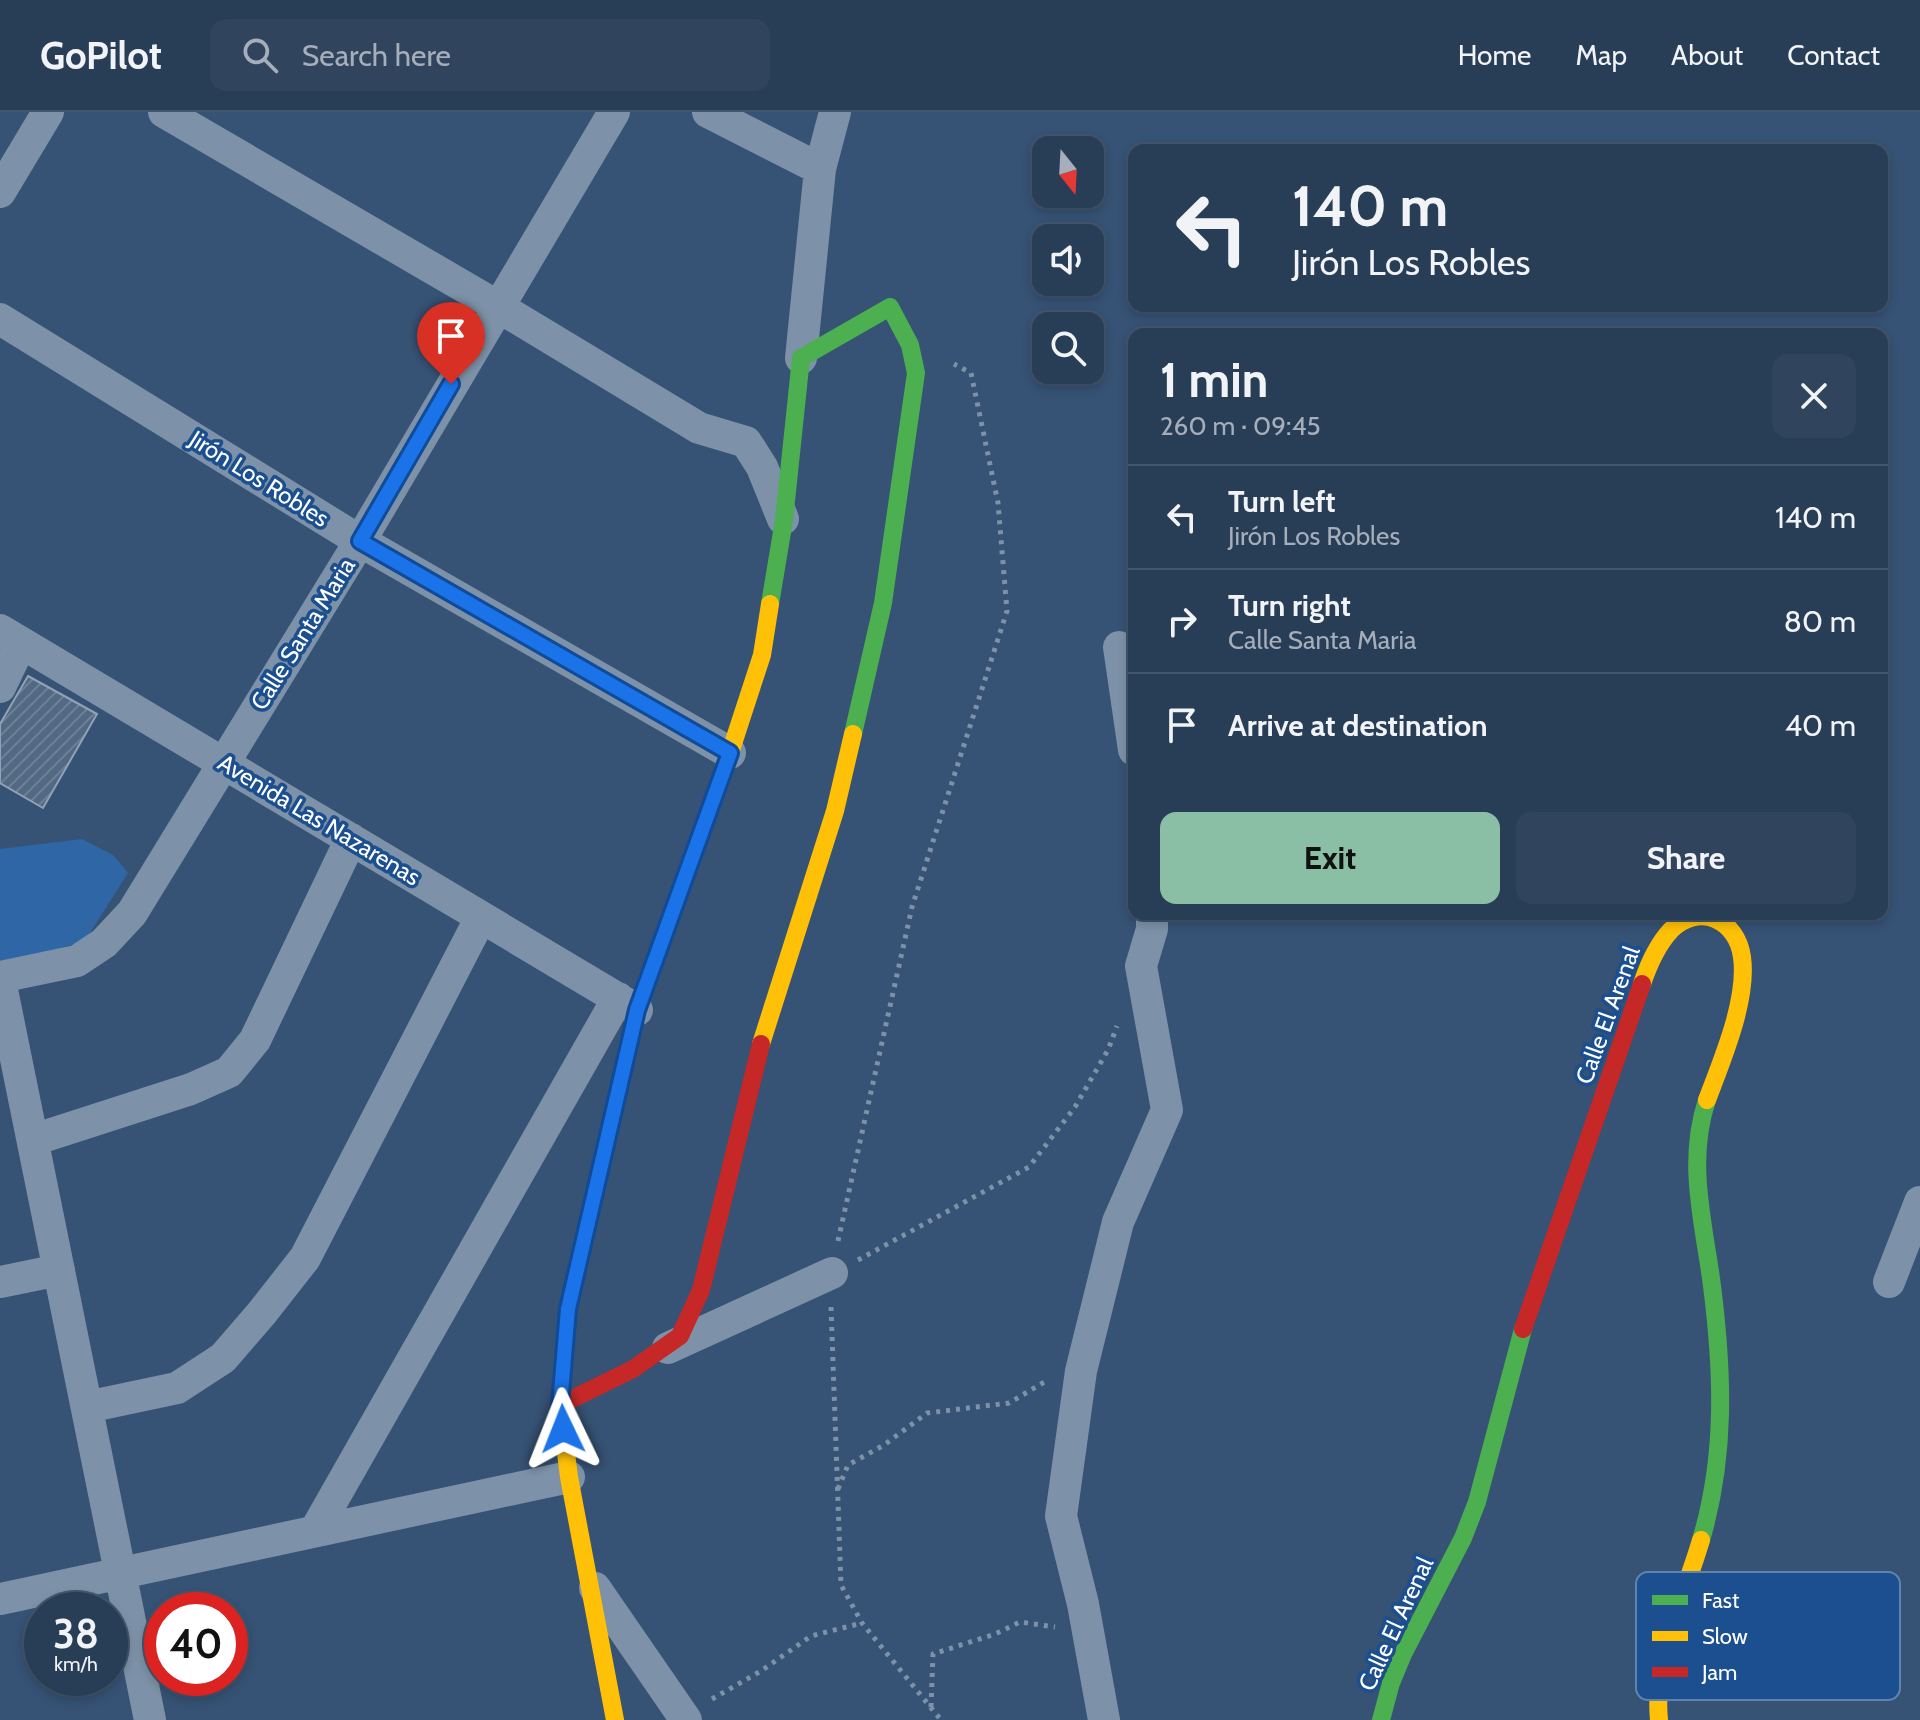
<!DOCTYPE html>
<html lang="en">
<head>
<meta charset="utf-8">
<style>
	body { margin:0; font-family:Cabin,sans-serif; background:#30455d; color:#f1f3f6; height:100vh; display:flex; flex-direction:column; font-size:30px; white-space:nowrap }
	* { box-sizing:border-box; margin:0 }
	p { font-size:26px; color:#a5aeba }
	.icon { flex:none; width:44px; height:44px; fill:none; stroke:currentColor; stroke-width:2; stroke-linecap:round; stroke-linejoin:round }
	.map { position:relative; flex:1; overflow:hidden }
	.panel { position:absolute; left:1128px; top:216px; width:760px; height:592px; display:flex; flex-direction:column; background:#283e57; border-radius:16px; box-shadow:0 4px 12px #0003,0 0 0 2px #44576d }
	.panel>* { flex:none }
	.hud { position:absolute; left:1128px; top:32px; width:760px; height:168px; border-radius:16px; box-shadow:0 4px 12px #0003,0 0 0 2px #44576d; background:#283e57; color:#f1f3f6; overflow:hidden }
	.needle { width:52px; rotate:162deg }
	.buttons { position:absolute; left:1032px; top:24px; display:grid; gap:16px }
	.buttons a { display:grid; place-items:center; width:72px; height:72px; border-radius:16px; background:#283e57; box-shadow:0 4px 12px #0003,0 0 0 2px #44576d; font-size:40px }
	.speed { position:absolute; left:24px; top:1480px; display:flex; gap:16px; font-size:40px; font-weight:700; text-align:center }
	.speed>* { display:grid; place-content:center; width:104px; height:104px; border-radius:50%; background:#283e57; box-shadow:0 4px 12px #0003,0 0 0 2px #44576d; line-height:1 }
	.speed small { font-size:20px; font-weight:400 }
	.speed .limit { border:12px solid #d22; background:#fff; color:#111 }
	.pin { position:absolute; display:grid; place-items:center; width:68px; height:68px; color:#fff; margin:-82px -34px; border-radius:50% 50% 50% 0; rotate:-45deg; box-shadow:0 0 8px #0007 }
	.pin .icon { rotate:45deg }
	.me { position:absolute; width:88px; margin:-44px; rotate:358deg; stroke-linejoin:round; filter:drop-shadow(0 0 6px #0008) }
	.turn { display:flex; align-items:center; gap:28px; height:168px; padding:0 32px; font-size:36px }
	.turn .icon { width:104px; height:104px; stroke-width:2.5 }
	.turn b { display:block; font-size:56px; line-height:68px }
	.round { display:grid; place-items:center; flex:none; width:84px; height:84px; border-radius:16px; background:#30455d }
	.summary { display:flex; align-items:center; justify-content:space-between; height:136px; padding:0 32px }
	h1 { font-size:48px; font-weight:800; line-height:60px }
	.action { display:flex; gap:16px; margin-top:auto; padding:16px 32px }
	.action a { flex:1; height:92px; border-radius:16px; background:#8abfa5; color:#111; font-size:32px; font-weight:800; line-height:92px; text-align:center }
	.action a+a { background:#30455d; color:#f1f3f6 }
	ul { padding:0; list-style:none }
	li { display:flex; align-items:center; gap:24px; height:104px; padding:0 32px; border-top:2px solid #44576d }
	li div { flex:1 }
	li b { display:block; font-size:30px }
	li em { font-style:normal }
	header { display:flex; align-items:center; gap:48px; box-sizing:border-box; height:112px; padding:0 40px; background:#283e57; border-bottom:2px solid #44576d }
	header strong { font-size:38px }
	nav { display:flex; gap:44px; margin-inline-start:auto; font-size:28px }
	.search { width:560px; height:72px; background:#30455d; display:flex; align-items:center; gap:20px; box-sizing:border-box; padding:0 28px; border-radius:16px; color:#a5aeba; font-size:30px }
	.map>svg:first-child { display:block }
	.park { fill:#2f66a5 }
	.building { fill:url(#building-hatch); stroke:#92a2b6; stroke-width:2 }
	.lines { fill:none; stroke-linecap:round; stroke-linejoin:round }
	.path { stroke:#7d92a8; stroke-width:5; stroke-dasharray:4 6; stroke-linecap:butt }
	.street { stroke:#7d92a8; stroke-width:32 }
	.fast { stroke:#4caf50; stroke-width:18 }
	.slow { stroke:#ffc107; stroke-width:18 }
	.jam { stroke:#c62828; stroke-width:18 }
	.route-casing { stroke:#114b97; stroke-width:20 }
	.route { stroke:#1a73e8; stroke-width:14 }
	.labels { text-anchor:middle; stroke-width:7; stroke-linejoin:round; paint-order:stroke }
	.street-label { font-size:24px; fill:#fff; stroke:#1b4f8f }
	.key { fill:#1b4f8f; stroke:#5f84b1; stroke-width:2 }
	.key-label { font-size:22px; fill:#fff }
</style>
</head>
<body>
<header>
<strong>GoPilot</strong>
<div class="search"><svg class="icon" aria-label="search" viewBox="0 0 24 24"><circle cx="10" cy="10" r="6"/><path d="M15 15l6 6"/></svg>Search here</div>
<nav><a>Home</a><a>Map</a><a>About</a><a>Contact</a></nav>
</header>
<div class="map">
<svg width="1920" height="1608" viewBox="0 0 1920 1608">
	<defs>
		<pattern id="building-hatch" width="6" height="6" patternUnits="userSpaceOnUse" patternTransform="scale(2)"><rect width="6" height="6" fill="#526984"/><path d="M-1 1l2-2M0 6l6-6M5 7l2-2" fill="none" stroke="#6c8096"/></pattern>
	</defs>
	<rect width="100%" height="100%" fill="#365274"/>
	<!-- park -->
	<path class="park" d="M82,727l31,16 15,18 -43,68 -85,25v-117z"/>
	<!-- building -->
	<path class="building" d="M28,564l69,38 -54,94 -43,-25v-59z"/>
	<g class="lines">
		<!-- path -->
		<path class="path" d="M838,1129l74,-334 95,-296 -9,-108 -27,-130 -17,-9
			M858,1148l171,-93 46,-60 33,-57 9,-24
			M831,1195l10,278 21,38 79,97
			M838,1377l10,-24 36,-20 43,-32 82,-10 37,-22
			M712,1587l49,-28 50,-35 51,-13
			M931,1595l2,-53 62,-20 25,-12 35,5"/>
		<!-- street -->
		<path class="street" d="M164,0l333,194 202,122 47,14 16,25 21,52
			M708,0l112,57
			M0,80l48,-80
			M0,207l360,222 370,212
			M801,246l19,-189 15,-57
			M0,518l637,380
			M1119,535l15,103
			M0,575l21,-44
			M0,865l77,-16 27,-18 28,-30 228,-372 254,-429
			M0,868l150,740
			M33,1028l158,-51 38,-17 26,-32 96,-201
			M0,1170l59,-12
			M1889,1170l31,-80
			M668,1236l164,-75
			M87,1295l90,-19 46,-30 38,-44 44,-56 176,-341
			M315,1419l303,-533
			M595,1476l91,132
			M0,1487l569,-122
			M1104,1608l-21,-116 -22,-88 20,-145 37,-149 49,-112 -26,-144 11,-37v-15"/>
		<!-- fast -->
		<path class="fast" d="M770,492l14,-84 17,-162 89,-51 20,38 6,28 -33,230 -30,131
			M1701,1428c25,-84 22,-167 11,-254 -8,-63 -26,-123 -5,-186
			M1381,1608l10,-37 12,-29 60,-116 14,-36 46,-173"/>
		<!-- slow -->
		<path class="slow" d="M653,854l77,-213 32,-98 8,-51
			M1642,872c6,-18 15,-39 29,-54 29,-28 66,-10 71,27 6,43 -20,103 -35,143
			M761,932l74,-233 18,-77
			M563,1263l-3,30 9,72 46,243
			M1659,1608c-6,-61 25,-122 42,-180"/>
		<!-- jam -->
		<path class="jam" d="M1523,1217l119,-345
			M563,1263l5,-66 69,-299 16,-44
			M560,1293l73,-36 47,-33 21,-46 60,-246"/>
	</g>
	<g class="lines">
		<defs>
			<path id="route" d="M451,272l-91,157 370,212 -93,257 -69,299 -8,96 3,24"/>
		</defs>
		<!-- route casing -->
		<use href="#route" class="route-casing"/>
		<!-- route -->
		<use href="#route" class="route"/>
	</g>
	<g class="labels">
		<!-- street labels -->
		<g class="street-label">
			<text transform="translate(259 367) rotate(32)" y="8">Jirón Los Robles</text>
			<text transform="translate(303 522) rotate(-58)" y="8">Calle Santa Maria</text>
			<text transform="translate(319 708) rotate(31)" y="8">Avenida Las Nazarenas</text>
			<text transform="translate(1608 903) rotate(-70)" y="8">Calle El Arenal</text>
			<text transform="translate(1396 1512) rotate(-65)" y="8">Calle El Arenal</text>
		</g>
	</g>
	<!-- legend -->
	<rect x="1636" y="1460" width="264" height="128" rx="12" class="key"/>
	<rect x="1652" y="1483" width="36" height="10" fill="#4caf50"/>
	<rect x="1652" y="1519" width="36" height="10" fill="#ffc107"/>
	<rect x="1652" y="1555" width="36" height="10" fill="#c62828"/>
	<g class="key-label">
		<text x="1702" y="1496">Fast</text>
		<text x="1702" y="1532">Slow</text>
		<text x="1702" y="1568">Jam</text>
	</g>
</svg>
<div class="buttons">
<a><svg class="needle" viewBox="-14 -14 28 28"><path d="M0-13l5 13h-10z" fill="#e53935"/><path d="M0 13l5-13h-10z" fill="#a5aeba"/></svg></a>
<a><svg class="icon" aria-label="sound" viewBox="0 0 24 24"><path d="M4 9h4l5-4v14l-5-4H4zM17 9q2 3 0 6"/></svg></a>
<a><svg class="icon" aria-label="search" viewBox="0 0 24 24"><circle cx="10" cy="10" r="6"/><path d="M15 15l6 6"/></svg></a>
</div>
<div class="speed"><div>38<small>km/h</small></div><div class="limit">40</div></div>
<div class="pin" style="left:451px;top:272px;background:#d93025"><svg class="icon" aria-label="arrive" viewBox="0 0 24 24"><path d="M6 21V4h12l-3 4 3 4H6"/></svg></div>
<svg class="me" style="left:563px;top:1317px" viewBox="-20 -20 40 40"><path d="M0-17L14 15 0 8-14 15z" fill="#1a73e8" stroke="#fff" stroke-width="4"/></svg>
<div class="hud">
<div class="turn"><svg class="icon" aria-label="left" viewBox="0 0 24 24"><path d="M17 20v-9H6M10 6l-5 5 5 5"/></svg><div><b>140 m</b>Jirón Los Robles</div></div>
</div>
<section class="panel">
<div class="summary"><div><h1>1 min</h1><p>260 m · 09:45</p></div><a class="round"><svg class="icon" aria-label="close" viewBox="0 0 24 24"><path d="M6 6l12 12M18 6L6 18"/></svg></a></div>
<ul>
<li><svg class="icon" aria-label="left" viewBox="0 0 24 24"><path d="M17 20v-9H6M10 6l-5 5 5 5"/></svg><div><b>Turn left</b><p>Jirón Los Robles</p></div><em>140 m</em></li>
<li><svg class="icon" aria-label="right" viewBox="0 0 24 24"><path d="M7 20v-9h11M14 6l5 5-5 5"/></svg><div><b>Turn right</b><p>Calle Santa Maria</p></div><em>80 m</em></li>
<li><svg class="icon" aria-label="arrive" viewBox="0 0 24 24"><path d="M6 21V4h12l-3 4 3 4H6"/></svg><div><b>Arrive at destination</b></div><em>40 m</em></li>
</ul>
<div class="action"><a>Exit</a><a>Share</a></div>
</section>
</div>
</body>
</html>
